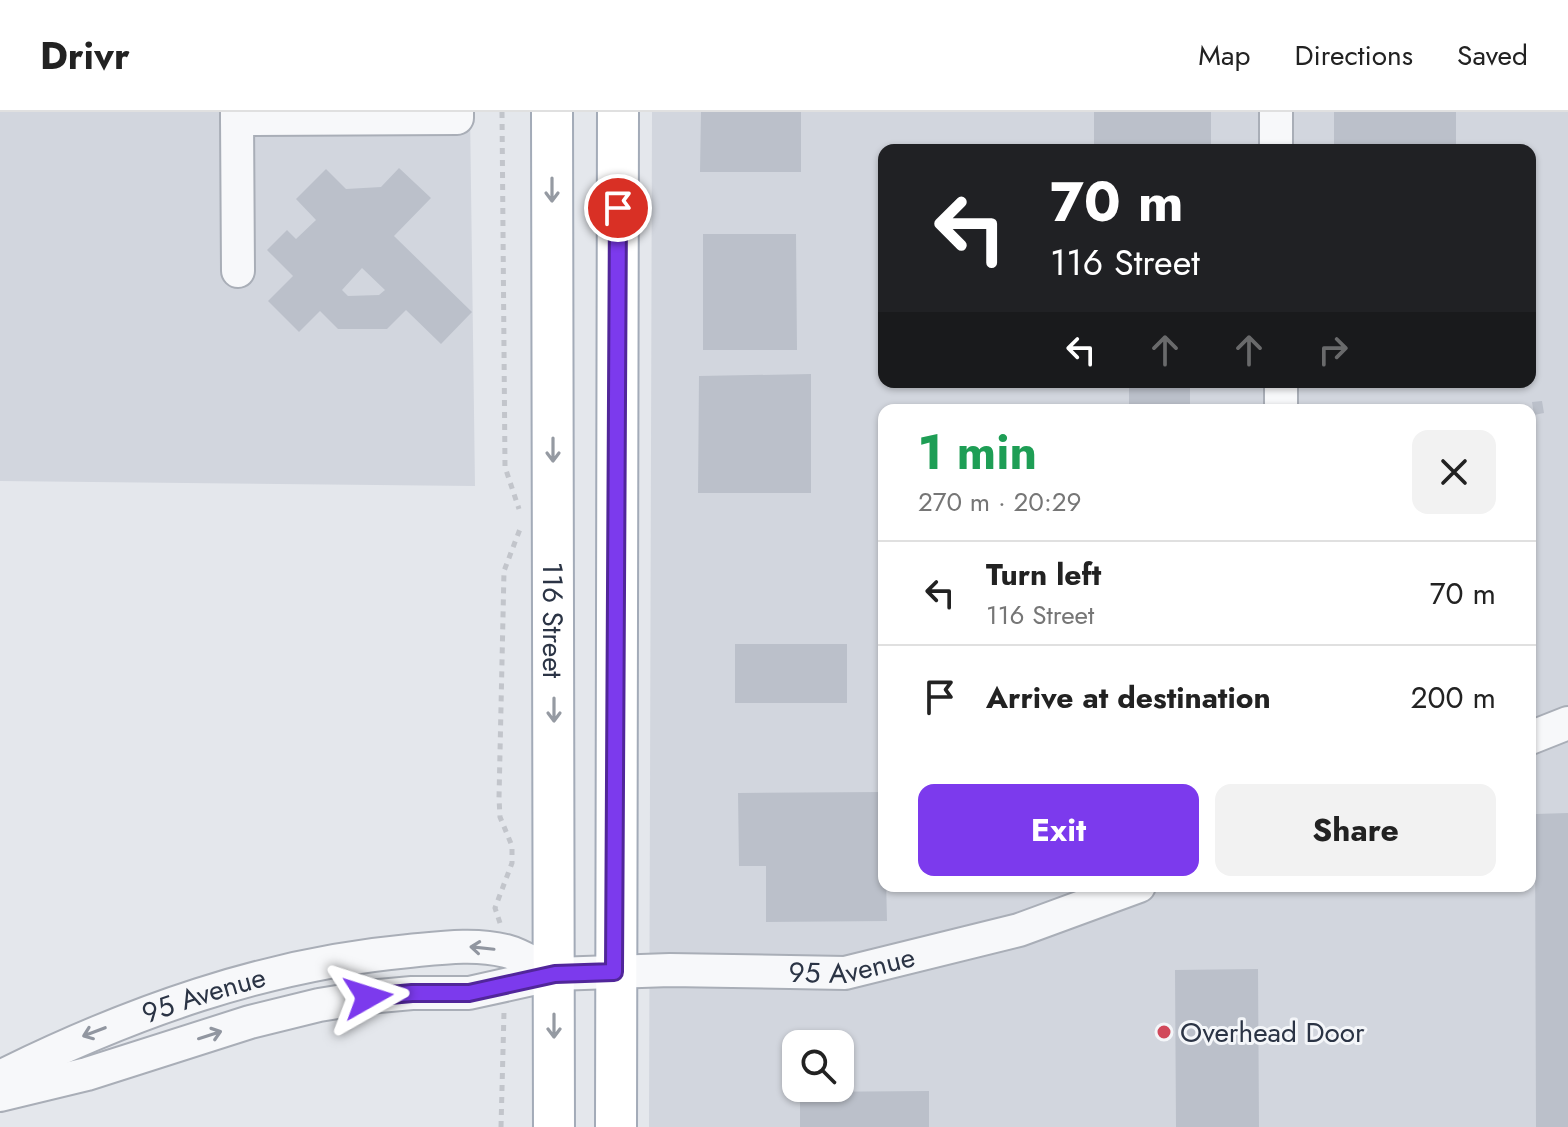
<!DOCTYPE html>
<html lang="en">
<head>
<meta charset="utf-8">
<style>
	body { margin:0; font-family:Jost,sans-serif; background:#f2f2f2; color:#222; height:100vh; display:flex; flex-direction:column; font-size:30px; white-space:nowrap }
	* { box-sizing:border-box; margin:0 }
	p { font-size:26px; color:#767676 }
	.icon { flex:none; width:44px; height:44px; fill:none; stroke:currentColor; stroke-width:2; stroke-linecap:round; stroke-linejoin:round }
	.map { position:relative; flex:1; overflow:hidden }
	.drawer { position:absolute; left:878px; top:292px; width:658px; height:488px; display:flex; flex-direction:column; background:#fff; border-radius:16px; box-shadow:0 2px 6px #0004 }
	.drawer>* { flex:none }
	.guide { position:absolute; left:878px; top:32px; width:658px; height:244px; border-radius:16px; box-shadow:0 2px 6px #0004; background:#202124; color:#fff; overflow:hidden }
	.buttons { position:absolute; left:782px; top:918px; display:grid; gap:16px }
	.buttons a { display:grid; place-items:center; width:72px; height:72px; border-radius:16px; background:#fff; box-shadow:0 2px 6px #0004; font-size:40px }
	.pin { position:absolute; display:grid; place-items:center; width:68px; height:68px; color:#fff; margin:-34px; border:4px solid #fff; border-radius:50%; box-shadow:0 2px 8px #0007 }
	.me { position:absolute; width:88px; margin:-44px; rotate:84deg; stroke-linejoin:round; filter:drop-shadow(0 0 6px #0008) }
	.turn { display:flex; align-items:center; gap:28px; height:168px; padding:0 40px; font-size:36px }
	.turn .icon { width:104px; height:104px; stroke-width:2.5 }
	.turn b { display:block; font-size:56px; line-height:68px }
	.lanes { display:flex; align-items:center; height:76px; padding:0 40px; background:#0003; justify-content:center; gap:40px; direction:ltr }
	.lanes .off { opacity:.35 }
	.round { display:grid; place-items:center; flex:none; width:84px; height:84px; border-radius:16px; background:#f2f2f2 }
	.summary { display:flex; align-items:center; justify-content:space-between; height:136px; padding:0 40px }
	h1 { font-size:48px; font-weight:700; line-height:60px; color:#1e9e55 }
	.cta { display:flex; gap:16px; margin-top:auto; padding:16px 40px }
	.cta a { flex:1; height:92px; border-radius:16px; background:#7c3aed; color:#fff; font-size:32px; font-weight:700; line-height:92px; text-align:center }
	.cta a+a { background:#f2f2f2; color:#222 }
	ul { padding:0; list-style:none }
	li { display:flex; align-items:center; gap:24px; height:104px; padding:0 40px; border-top:2px solid #e0e0e0 }
	li div { flex:1 }
	li b { display:block; font-size:30px }
	li em { font-style:normal }
	header { display:flex; align-items:center; gap:48px; box-sizing:border-box; height:112px; padding:0 40px; background:#fff; border-bottom:2px solid #e0e0e0 }
	header strong { font-size:38px }
	nav { display:flex; gap:44px; margin-inline-start:auto; font-size:28px }
	.map>svg:first-child { display:block }
	.built { fill:#d2d6de; fill-rule:evenodd }
	.building { fill:#bbc0ca; fill-rule:evenodd }
	.lines { fill:none; stroke-linecap:round; stroke-linejoin:round }
	.minor-casing { stroke:#a9aeb7; stroke-width:36 }
	.major-casing { stroke:#a3abb8; stroke-width:44 }
	.path { stroke:#c2c5cb; stroke-width:5; stroke-dasharray:6 6; stroke-linecap:butt }
	.minor { stroke:#f7f8fa; stroke-width:32 }
	.major { stroke:#fff; stroke-width:40 }
	.oneway { stroke:#959aa2 }
	.oneway2 { stroke:#9196a0 }
	.route-casing { stroke:#51269a; stroke-width:20 }
	.route { stroke:#7c3aed; stroke-width:14 }
	.poi-dot { fill:#d1495b; stroke:#f4f6f9; stroke-width:3 }
	.labels { text-anchor:middle; stroke-width:6; stroke-linejoin:round; paint-order:stroke }
	.street-label { font-size:28px; fill:#2b3445; stroke:#f4f6f9 }
	.poi-label { font-size:28px; fill:#2b3445; stroke:#f4f6f9; text-anchor:start }
</style>
</head>
<body>
<header>
<strong>Drivr</strong>
<nav><a>Map</a><a>Directions</a><a>Saved</a></nav>
</header>
<div class="map">
<svg width="1568" height="1015" viewBox="0 0 1568 1015">
	<rect width="100%" height="100%" fill="#e4e7ec"/>
	<!-- built -->
	<path class="built" d="M0,0h470l5,374 -475,-5z
		M652,0h916v1015h-919zM884,38h646v232h-646zM884,298h646v476h-646zM796,932h44v44h-44z"/>
	<!-- building -->
	<path class="building" d="M701,0h100v60h-101z
		M1094,0h117v38h-117z
		M1334,0h122v38h-122z
		M399,56l32,30 -37,38 78,76 -31,32 -35,-34 -19,19h-49l-18,-18 -21,21 -31,-31 25,-25 -26,-26 20,-20 9,9 20,-19 -20,-21 30,-30 20,20 35,-2zM362,156l23,22 -6,5 -31,1 -6,-6z
		M703,122h93l1,116h-94z
		M811,262v119h-113l1,-117z
		M1129,270h61v28h-61z
		M1542,289l2,12 -10,2 -2,-13z
		M735,532h112v59h-112z
		M884,680l3,129 -121,1v-56h-27l-1,-73z
		M1568,701v314h-32l-1,-313z
		M1258,857l1,158h-83l-1,-157z
		M929,979v36h-129v-35z"/>
	<g class="lines">
		<defs>
			<g id="minor">
				<path d="M237,0v7l220,-1v-6"/>
				<path d="M1276,0v38"/>
				<path d="M237,7l1,152"/>
				<path d="M1281,270v28"/>
				<path d="M1530,626l38,-15"/>
				<path id="s1" d="M0,965c129,-64 265,-113 409,-126 31,-3 66,-8 97,0 16,4 33,16 49,23"/>
				<path id="s2" d="M0,983l87,-21 163,-52 69,-17 49,-8 44,-4h57l86,-19 115,-4 175,3 174,-43 120,-44"/>
			</g>
			<g id="major">
				<path id="s3" d="M552,0l2,1015"/>
				<path d="M616,1015l2,-1015"/>
			</g>
		</defs>
		<!-- minor casing -->
		<use href="#minor" class="minor-casing"/>
		<!-- major casing -->
		<use href="#major" class="major-casing"/>
		<!-- path -->
		<path class="path" d="M502,0l3,355 14,42
			M500,811l-5,-15 17,-45v-17l-12,-29 -1,-19 5,-227 16,-42
			M501,1015l3,-115"/>
		<!-- minor -->
		<use href="#minor" class="minor"/>
		<!-- major -->
		<use href="#major" class="major"/>
	</g>
	<!-- one-way arrows -->
	<defs><path id="oneway-shaft" d="M-6 0H5M1.5-3L5.5 0L1.5 3" fill="none" stroke-width="1.6" stroke-linecap="round" stroke-linejoin="round" transform="scale(2)"/></defs>
	<g class="oneway">
		<use href="#oneway-shaft" transform="translate(552 78) rotate(90)"/>
		<use href="#oneway-shaft" transform="translate(553 338) rotate(90)"/>
		<use href="#oneway-shaft" transform="translate(554 598) rotate(90)"/>
		<use href="#oneway-shaft" transform="translate(554 914) rotate(90)"/>
	</g>
	<g class="oneway2">
		<use href="#oneway-shaft" transform="translate(482 836) rotate(-174)"/>
		<use href="#oneway-shaft" transform="translate(94 920) rotate(159)"/>
		<use href="#oneway-shaft" transform="translate(210 923) rotate(-18)"/>
	</g>
	<g class="lines">
		<defs>
			<path id="route" d="M368,885l44,-4h57l86,-19 59,-2 4,-764"/>
		</defs>
		<!-- route casing -->
		<use href="#route" class="route-casing"/>
		<!-- route -->
		<use href="#route" class="route"/>
	</g>
	<!-- markers -->
	<circle class="poi-dot" cx="1164" cy="920" r="8"/>
	<g class="labels">
		<!-- street labels -->
		<g class="street-label">
			<text dy="10" stroke="none"><textPath href="#s3" startOffset="508">116 Street</textPath></text>
			<text dy="10" stroke="none"><textPath href="#s2" startOffset="868">95 Avenue</textPath></text>
			<text dy="10" stroke="none"><textPath href="#s1" startOffset="220">95 Avenue</textPath></text>
		</g>
		<!-- poi labels -->
		<g class="poi-label">
			<text x="1180" y="930">Overhead Door</text>
		</g>
	</g>
</svg>
<div class="buttons">
<a><svg class="icon" aria-label="search" viewBox="0 0 24 24"><circle cx="10" cy="10" r="6"/><path d="M15 15l6 6"/></svg></a>
</div>
<div class="pin" style="left:618px;top:96px;background:#d93025"><svg class="icon" aria-label="arrive" viewBox="0 0 24 24"><path d="M6 21V4h12l-3 4 3 4H6"/></svg></div>
<svg class="me" style="left:368px;top:885px" viewBox="-20 -20 40 40"><path d="M0-17L14 15 0 8-14 15z" fill="#7c3aed" stroke="#fff" stroke-width="4"/></svg>
<div class="guide">
<div class="turn"><svg class="icon" aria-label="left" viewBox="0 0 24 24"><path d="M17 20v-9H6M10 6l-5 5 5 5"/></svg><div><b>70 m</b>116 Street</div></div>
<div class="lanes"><svg class="icon" aria-label="left" viewBox="0 0 24 24"><path d="M17 20v-9H6M10 6l-5 5 5 5"/></svg><svg class="icon off" aria-label="ahead" viewBox="0 0 24 24"><path d="M12 20V5M6 11l6-6 6 6"/></svg><svg class="icon off" aria-label="ahead" viewBox="0 0 24 24"><path d="M12 20V5M6 11l6-6 6 6"/></svg><svg class="icon off" aria-label="right" viewBox="0 0 24 24"><path d="M7 20v-9h11M14 6l5 5-5 5"/></svg></div>
</div>
<section class="drawer">
<div class="summary"><div><h1>1 min</h1><p>270 m · 20:29</p></div><a class="round"><svg class="icon" aria-label="close" viewBox="0 0 24 24"><path d="M6 6l12 12M18 6L6 18"/></svg></a></div>
<ul>
<li><svg class="icon" aria-label="left" viewBox="0 0 24 24"><path d="M17 20v-9H6M10 6l-5 5 5 5"/></svg><div><b>Turn left</b><p>116 Street</p></div><em>70 m</em></li>
<li><svg class="icon" aria-label="arrive" viewBox="0 0 24 24"><path d="M6 21V4h12l-3 4 3 4H6"/></svg><div><b>Arrive at destination</b></div><em>200 m</em></li>
</ul>
<div class="cta"><a>Exit</a><a>Share</a></div>
</section>
</div>
</body>
</html>
